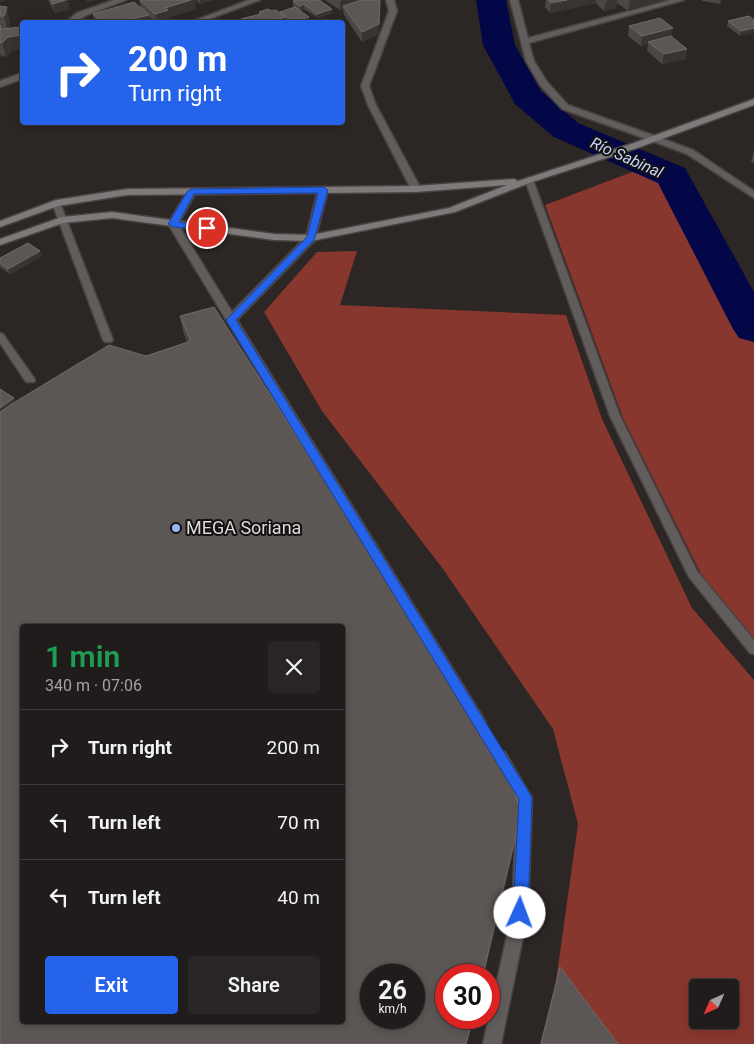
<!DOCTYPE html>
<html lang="en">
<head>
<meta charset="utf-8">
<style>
	body { margin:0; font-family:Roboto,sans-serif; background:#292525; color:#f1f3f6; height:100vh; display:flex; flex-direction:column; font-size:19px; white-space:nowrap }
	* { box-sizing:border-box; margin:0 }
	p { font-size:16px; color:#a2a1a3 }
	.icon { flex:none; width:28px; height:28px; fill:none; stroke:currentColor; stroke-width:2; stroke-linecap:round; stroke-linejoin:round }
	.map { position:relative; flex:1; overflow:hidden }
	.drawer { position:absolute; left:20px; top:624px; width:325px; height:400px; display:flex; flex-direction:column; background:#211c1c; border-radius:5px; box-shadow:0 2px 8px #0003,0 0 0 1px #3e3a3b }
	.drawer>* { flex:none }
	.guide { position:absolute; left:20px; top:20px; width:325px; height:105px; border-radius:5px; box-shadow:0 2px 8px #0003,0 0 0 1px #3e3a3b; background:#2563eb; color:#fff; overflow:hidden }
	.needle { width:32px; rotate:225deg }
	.tools { position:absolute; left:689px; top:979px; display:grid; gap:10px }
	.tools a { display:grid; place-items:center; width:50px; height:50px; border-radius:5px; background:#211c1c; box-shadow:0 2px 8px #0003,0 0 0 1px #3e3a3b; font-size:25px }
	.speed { position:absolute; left:360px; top:964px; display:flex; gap:10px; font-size:25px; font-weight:700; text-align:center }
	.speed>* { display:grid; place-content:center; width:65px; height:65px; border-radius:50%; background:#211c1c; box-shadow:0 2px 8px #0003,0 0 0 1px #3e3a3b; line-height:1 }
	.speed small { font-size:12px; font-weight:400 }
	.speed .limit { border:8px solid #d22; background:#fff; color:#111 }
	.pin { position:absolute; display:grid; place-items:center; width:42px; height:42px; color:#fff; margin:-21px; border:2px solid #fff; border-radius:50%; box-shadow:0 1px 5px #0007 }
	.me { position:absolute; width:55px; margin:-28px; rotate:2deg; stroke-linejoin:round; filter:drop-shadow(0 0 4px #0008) }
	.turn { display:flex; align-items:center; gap:18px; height:105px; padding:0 25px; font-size:22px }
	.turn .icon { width:65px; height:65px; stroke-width:2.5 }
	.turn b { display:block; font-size:35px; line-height:42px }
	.round { display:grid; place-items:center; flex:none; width:52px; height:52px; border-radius:5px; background:#292525 }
	.summary { display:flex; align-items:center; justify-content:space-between; height:85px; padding:0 25px }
	h1 { font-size:30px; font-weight:600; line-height:38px; color:#1e9e55 }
	.button { display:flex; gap:10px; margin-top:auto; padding:10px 25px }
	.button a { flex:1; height:58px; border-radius:5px; background:#2563eb; color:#fff; font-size:20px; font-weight:600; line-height:58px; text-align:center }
	.button a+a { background:#292525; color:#f1f3f6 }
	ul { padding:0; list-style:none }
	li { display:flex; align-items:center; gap:15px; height:75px; padding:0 25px; border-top:1px solid #3e3a3b }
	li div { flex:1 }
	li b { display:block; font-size:19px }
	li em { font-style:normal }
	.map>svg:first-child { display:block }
	.forest { fill:#88372e; fill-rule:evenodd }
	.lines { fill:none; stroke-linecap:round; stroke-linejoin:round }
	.river { fill:#040747; fill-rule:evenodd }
	.service-casing { stroke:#484342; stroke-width:3 }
	.minor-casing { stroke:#484342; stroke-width:3 }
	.secondary-casing { stroke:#484342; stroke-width:3 }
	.service { fill:#605d5c; fill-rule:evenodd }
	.minor { fill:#605d5c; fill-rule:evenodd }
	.secondary { fill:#7f7a7a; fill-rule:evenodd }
	.wall { fill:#4c4645 }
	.shaded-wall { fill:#393332 }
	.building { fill:#5c5655; stroke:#706b6a; fill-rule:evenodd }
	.route { fill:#2563eb; stroke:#184099 }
	.poi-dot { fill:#99b5fd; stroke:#121010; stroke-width:2 }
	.labels { text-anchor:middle; stroke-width:4; stroke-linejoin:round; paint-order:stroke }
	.far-water-label { font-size:16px; font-style:italic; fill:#c4d4fb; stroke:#121010 }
	.poi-label { font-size:18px; fill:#dedada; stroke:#121010; text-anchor:start }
</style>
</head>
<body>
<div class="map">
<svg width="754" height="1044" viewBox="0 0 754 1044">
	<rect width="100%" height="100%" fill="#2c2625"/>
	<!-- forest -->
	<path class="forest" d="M648,166l24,10 82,153v310l-52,-63 -79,-158 -78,-213z
		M357,251l-17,54 226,10 36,104 90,189 62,72v364h-151l-47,-63 22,-157 -25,-95 -110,-160 -121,-158 -58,-99 53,-60zM698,988h32v32h-32z"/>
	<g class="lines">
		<!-- river -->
		<path class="river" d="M476,0h30l9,45 26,46 37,32 107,45 69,124v50l-15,-4 -6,-9 -75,-146 -104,-46 -39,-33 -32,-59z"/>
		<defs>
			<path id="service" d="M652,137h6l35,13 61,41v7l-67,-44 -35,-13z
				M529,177l4,3 87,236 77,155 57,69v14l-4,-1 -61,-76 -79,-161 -85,-236z
				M56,200l4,3 53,137 -2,2h-6l-2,-2 -51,-137z
				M0,333l3,1 31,44 1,2 -1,2h-8l-26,-39z"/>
			<path id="minor" d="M114,0h12l-37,14 -15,8h-8l11,-9z
				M249,0h11l-59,22h-10z
				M386,0h8l3,11 -28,75 7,19 45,84 -5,3 -5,-3 -43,-84 -7,-19 28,-75z
				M510,0h8l10,38 143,-38h13l-155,43 5,18 13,21 21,23 90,32v4h-6l-90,-32 -22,-24 -14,-24z
				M22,73v6l-22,8v-6z
				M323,187l5,3 -13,50 -78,80 247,399 2,4 -2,4 -5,2 -5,-2 -306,-503 20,-34h6l2,2 -18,32 54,88 74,-75 12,-47z
				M500,751l5,1 27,46 -4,115 -27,131h-18l29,-131 5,-114 -24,-42 2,-5z"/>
			<path id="secondary" d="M754,99v6l-114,42 -108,35 -77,30 -144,29 -37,-1 -162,-22 -49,5 -63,22v-6l62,-22 50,-5 162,22 37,1 138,-27 58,-23 -91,7 -289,3 -69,11 -58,21v-6l56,-21 71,-11 289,-3 98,-7 4,2 116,-38z"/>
		</defs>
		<!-- service casing -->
		<use href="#service" class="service-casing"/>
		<!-- minor casing -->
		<use href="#minor" class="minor-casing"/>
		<!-- secondary casing -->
		<use href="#secondary" class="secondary-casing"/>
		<!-- service -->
		<use href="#service" class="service"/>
		<!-- minor -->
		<use href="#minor" class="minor"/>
		<!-- secondary -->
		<use href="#secondary" class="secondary"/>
	</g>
	<!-- wall -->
	<path class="wall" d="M48,0h24l-4,1 1,8 -14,4z
		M139,0h75l-14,4 -2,-2 -3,1 1,6 -27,8v3l-10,2h-3l-7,-5 1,5h-56l-1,-8 48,-6z
		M313,0h9l-2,1 12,8v4l-14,5 -14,-9 -4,2 9,11h-22l-1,-1v1h-45v-3l18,-5v-2l13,-1 8,2 15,-6 -2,-1v-5h16z
		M325,0h55l-1,34 -17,8 -18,-27 -1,-6 -3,1z
		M546,0h119l-37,11 -11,-8 -1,5 -12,3 -8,-8 -46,10 -5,-6z
		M702,0h19l-1,4 -18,-3z
		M0,6l10,15 -2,7 3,23 -5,6 -6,-2z
		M749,16l-9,20 -13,-10 1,-5z
		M629,26l44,2 -2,9 16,12 -2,10 -23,5 -15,-13 1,-7 -7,2 -13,-10z
		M754,150v14l-3,-3z
		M40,251l2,5 -32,18 -10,-7v-9z
		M180,316l339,509 -35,150h-38v43h28l-7,26h-467l14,-646 1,4 131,-46 41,-14 -4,-11z
		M560,967l58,77h-78z"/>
	<!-- shaded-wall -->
	<path class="shaded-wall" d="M0,0h7l-7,2z
		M62,0h10l-4,1 1,8 -14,4 -2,-9z
		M86,0h10l-9,3z
		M191,0h7v2l-3,1 1,6 -27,8v3l-12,2 -2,-8 10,-6z
		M200,0h14l-14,4z
		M342,0h27l-26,6v3l-3,1v-9z
		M380,0l-1,34 -17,8v-10z
		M567,0h29v3l-46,10 1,-10z
		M612,0h5l-1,8 -12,3 2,-10z
		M630,0h35l-37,11z
		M304,4v5l-4,2v-5z
		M7,7l3,14 -3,8 -3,-13z
		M332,9v4l-14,5 -1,-4z
		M149,15l1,7h-31z
		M285,17l1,5h-13v-1z
		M309,17v5h-16z
		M673,28l-2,9 -23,5v2l-7,2 1,-10z
		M754,28v5l-14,3 1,-5z
		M22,35v14l-11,2 -5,6 -4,-14 6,-6z
		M687,49l-2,10 -23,5 2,-10z
		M40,251l2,5 -32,18 -2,-5z
		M14,398l5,19 -19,13v-22z
		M521,813l-37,162h-1z
		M473,1018h1l-7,26h-1z"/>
	<!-- building -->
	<path class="building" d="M51,0h15l-13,4z
		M140,0h51l-26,8 3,2 -13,4z
		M296,0h10l3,1 4,-1h6l13,9 -15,5 -13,-10 -4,2 -7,-5z
		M362,0h18l-1,24 -17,8 -19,-26z
		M548,0h19l-16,3z
		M134,2l15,13 -30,7h-17l-9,-8z
		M0,6l7,1 -3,9h-4z
		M295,7l14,10 -16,5 -13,-10z
		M268,9l4,2 4,-1 9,7 -12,4 3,1h-30l-5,-3 20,-5 -2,-2z
		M749,16l5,4v8l-13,3 -13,-10z
		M660,18l13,10 -31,8 -13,-10z
		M0,25l1,4 21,-2v8l-14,2 -6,6 -2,-1z
		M671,36l16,13 -23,5 -16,-12z
		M28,243l12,8 -32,18 -8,-6v-5z
		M214,307l293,459 14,47 -38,162h-37v43h27l-7,26h-466v-632l15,-10 94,-57 37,11 45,-15 -11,-25zM22,626h320v395h-320zM371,975h43v43h-43z
		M0,389l14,9 -14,10z
		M560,967l58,77h-77z"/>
	<!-- route -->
	<path class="route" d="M323,187l5,3 -14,50 -78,80 294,474 2,4 -4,115 -2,5 -6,2 -5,-2 -2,-5 6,-114 -293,-479 81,-83 11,-44 -124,1 -15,28 31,5v3l-37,-3 -5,-3 19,-32 4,-3z"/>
	<!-- markers -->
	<circle class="poi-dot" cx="176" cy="528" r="5"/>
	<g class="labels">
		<!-- far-water labels -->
		<g class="far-water-label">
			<text transform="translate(627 157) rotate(24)" y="6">Río Sabinal</text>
		</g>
		<!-- poi labels -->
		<g class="poi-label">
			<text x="186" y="534">MEGA Soriana</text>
		</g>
	</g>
</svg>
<div class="tools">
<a><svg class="needle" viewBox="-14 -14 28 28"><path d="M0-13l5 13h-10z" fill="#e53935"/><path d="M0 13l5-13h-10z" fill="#a2a1a3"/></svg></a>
</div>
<div class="speed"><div>26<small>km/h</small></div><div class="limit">30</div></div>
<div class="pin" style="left:207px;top:228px;background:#d93025"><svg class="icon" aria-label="arrive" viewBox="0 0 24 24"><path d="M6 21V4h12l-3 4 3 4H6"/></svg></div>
<svg class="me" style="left:520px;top:913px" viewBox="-20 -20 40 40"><circle r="19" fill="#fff"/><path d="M0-13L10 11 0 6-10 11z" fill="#2563eb"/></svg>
<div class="guide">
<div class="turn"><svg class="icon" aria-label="right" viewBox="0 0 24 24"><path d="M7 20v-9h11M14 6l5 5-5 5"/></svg><div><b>200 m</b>Turn right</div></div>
</div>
<section class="drawer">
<div class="summary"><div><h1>1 min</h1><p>340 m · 07:06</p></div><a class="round"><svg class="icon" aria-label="close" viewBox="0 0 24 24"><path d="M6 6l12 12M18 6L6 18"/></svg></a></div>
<ul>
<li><svg class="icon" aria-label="right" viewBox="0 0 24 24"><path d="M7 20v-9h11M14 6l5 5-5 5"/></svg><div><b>Turn right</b></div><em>200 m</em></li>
<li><svg class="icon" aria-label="left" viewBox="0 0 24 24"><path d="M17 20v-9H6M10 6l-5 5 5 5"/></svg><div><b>Turn left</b></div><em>70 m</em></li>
<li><svg class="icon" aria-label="left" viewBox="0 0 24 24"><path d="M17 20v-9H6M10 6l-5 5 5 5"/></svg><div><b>Turn left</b></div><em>40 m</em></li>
</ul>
<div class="button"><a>Exit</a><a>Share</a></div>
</section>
</div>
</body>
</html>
